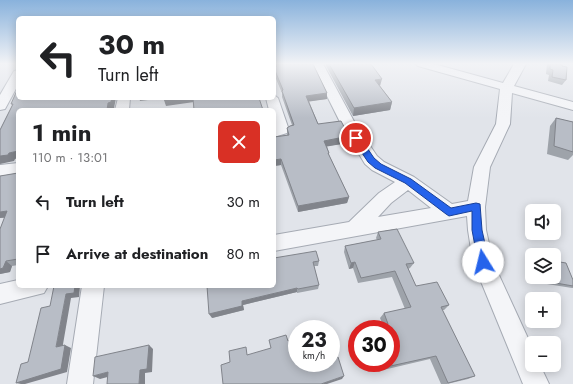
<!DOCTYPE html>
<html lang="en">
<head>
<meta charset="utf-8">
<style>
	body { margin:0; font-family:Jost,sans-serif; background:#f6f6f6; color:#202124; height:100vh; display:flex; flex-direction:column; font-size:15px; white-space:nowrap }
	* { box-sizing:border-box; margin:0 }
	p { font-size:13px; color:#757577 }
	.icon { flex:none; width:22px; height:22px; fill:none; stroke:currentColor; stroke-width:2; stroke-linecap:round; stroke-linejoin:round }
	.map { position:relative; flex:1; overflow:hidden }
	.drawer { position:absolute; left:16px; top:108px; width:260px; height:180px; display:flex; flex-direction:column; background:#fff; border-radius:6px; box-shadow:0 2px 10px #0003 }
	.drawer>* { flex:none }
	.top-card { position:absolute; left:16px; top:16px; width:260px; height:84px; border-radius:6px; box-shadow:0 2px 10px #0003; background:#fff; color:#202124; overflow:hidden }
	.buttons { position:absolute; left:525px; top:204px; display:grid; gap:8px }
	.buttons a { display:grid; place-items:center; width:36px; height:36px; border-radius:6px; background:#fff; box-shadow:0 2px 10px #0003; font-size:20px }
	.speed { position:absolute; left:288px; top:320px; display:flex; gap:8px; font-size:20px; font-weight:700; text-align:center }
	.speed>* { display:grid; place-content:center; width:52px; height:52px; border-radius:50%; background:#fff; box-shadow:0 2px 10px #0003; line-height:1 }
	.speed small { font-size:10px; font-weight:400 }
	.speed .limit { border:6px solid #d22; background:#fff; color:#111 }
	.pin { position:absolute; display:grid; place-items:center; width:34px; height:34px; color:#fff; margin:-17px; border:2px solid #fff; border-radius:50%; box-shadow:0 1px 4px #0007 }
	.me { position:absolute; width:44px; margin:-22px; rotate:351deg; stroke-linejoin:round; filter:drop-shadow(0 0 3px #0008) }
	.turn { display:flex; align-items:center; gap:14px; height:84px; padding:0 16px; font-size:18px }
	.turn .icon { width:52px; height:52px; stroke-width:2.5 }
	.turn b { display:block; font-size:28px; line-height:34px }
	.round { display:grid; place-items:center; flex:none; width:42px; height:42px; border-radius:6px; background:#f6f6f6 }
	.head { display:flex; align-items:center; justify-content:space-between; height:68px; padding:0 16px }
	h1 { font-size:24px; font-weight:700; line-height:30px }
	ul { padding:0; list-style:none }
	li { display:flex; align-items:center; gap:12px; height:52px; padding:0 16px }
	li div { flex:1 }
	li b { display:block; font-size:15px }
	li em { font-style:normal }
	.map>svg:first-child { display:block }
	.lines { fill:none; stroke-linecap:round; stroke-linejoin:round }
	.minor-casing { stroke:#a6abb4; stroke-width:2 }
	.minor { fill:#f4f5f8; fill-rule:evenodd }
	.wall { fill:#9ea3aa }
	.shaded-wall { fill:#81848b }
	.building { fill:#b8bdc6; stroke:#81848b }
	.route { fill:#2563eb; stroke:#184099 }
</style>
</head>
<body>
<div class="map">
<svg width="573" height="384" viewBox="0 0 573 384">
	<rect width="100%" height="100%" fill="#e1e4ea"/>
	<g class="lines">
		<defs>
			<path id="minor" d="M311,64h12l33,61 21,31 7,6 30,15 38,27 16,-3 6,-34 22,-43 4,-35 -82,-23 -2,-2h18l69,19 11,-19h12l-12,22 59,16v8l-61,-17 -2,31 -20,43 -5,40 1,23 7,32 39,85v18h8l9,19h-26l-50,-122 -5,-32 -1,-14 -193,35v-16l75,-13 30,-29 16,-11 -23,-12 -7,-6 -23,-38zM408,190l23,18 -53,9 13,-14z
				M18,70v15l-13,24 -5,1v-15l14,-24z
				M274,95l4,3 11,32 -2,3 -13,4v-27h-5l-3,-12h8z
				M118,98h12l-1,12h-14z
				M18,163v12l-18,2v-12z
				M18,280v6h30l-4,7 -44,11v-20z
				M82,286h22l-11,98h-26z"/>
		</defs>
		<!-- minor casing -->
		<use href="#minor" class="minor-casing"/>
		<!-- minor -->
		<use href="#minor" class="minor"/>
	</g>
	<!-- wall -->
	<path class="wall" d="M274,64h39l14,29v6l-18,2 9,23 30,19 -21,3 2,7v2l20,42 -2,6 -49,9 -17,-47 -7,1v-29l13,-2v-7l5,-3 -10,-28v-4l-8,-19v-8h1z
		M325,64h46l9,22 12,16 -2,8 -37,6z
		M547,64h15l4,16 -4,5 -14,-4 1,-6 -3,-1z
		M556,118l17,4v33l-5,5 -21,-6 3,-28z
		M18,173v92l-6,1 -2,6 -10,2v-45l5,-11h-5v-42z
		M378,232l36,31 -4,5 -2,1 8,17 33,19 -5,5h-2l33,66 -7,3 -21,5h-6l-11,-25 -47,11 -3,-7h11v-34h-19l1,-1 10,-3 -3,-7 4,-5 21,-4 -13,-32 -34,6 -5,-15 -4,1 -5,-17 1,-6 32,-6 -1,-2z
		M274,258l45,3 -1,5h-4l5,19 -1,4 -21,4v-1l-54,13 1,5 -32,8z
		M545,277h9l19,3v8h-1l-25,-4z"/>
	<!-- shaded-wall -->
	<path class="shaded-wall" d="M382,79l-2,7 -5,-6z
		M327,93v6l-21,3v-6z
		M112,98h4l-2,10 -2,1 -1,1h-4l1,-7z
		M139,98h25l-24,3z
		M179,98h14l1,4 -28,4 -2,-6z
		M392,102l-2,8 -37,6 1,-8z
		M349,136l-1,7 -24,4v-6z
		M18,151v7l-3,1 -1,2 -14,3v-8l9,-3z
		M281,159v6l-7,1v-6z
		M349,197l-2,6 -49,9v-6z
		M7,211l6,5 -13,2v-6z
		M6,261l6,5 -2,6 -10,2v-5z
		M355,262l-2,6 -4,1 2,-6z
		M75,286h5l-1,11 -8,1 -9,52 -6,-3 10,-53z
		M297,288v4l-54,13 1,5 -32,8 -3,-4 33,-13z
		M65,345l6,3 -4,24 -42,12h-4l-5,-1z
		M149,345l4,4 -1,23 -7,1v11h-6l1,-14z
		M108,372l7,3 -15,4 -7,-3z
		M344,376l-2,3 -15,5h-6z"/>
	<!-- building -->
	<path class="building" d="M276,64h37l14,29 -21,3 12,28 23,-3 8,15 -25,5 5,12h-1l21,44 -51,9 -17,-47 -7,1v-23l15,-2 -2,-7 3,-2 4,-1 -12,-34 1,-1 -9,-22v-2h3z
		M329,64h42l11,15 -7,1 17,22 -38,6z
		M550,64h12v2l5,1 -1,13 -14,-3 1,-7 -3,-1z
		M18,88v10h94l-1,4 -3,1 -1,7h-89v41l-9,2 -1,2 -8,1v-26l13,-26h-2z
		M164,98h15l-15,2z
		M193,98h66l4,12h-69z
		M556,118l17,4v30l-19,-6z
		M18,173v86l-12,2 -3,7 -3,1v-40l7,-18 -7,1v-36z
		M397,229l17,34 -8,1 10,22 21,-4 12,23 -8,2 34,69 -27,7 -12,-27 -50,11 -1,-4h6v-34h-18v-1l15,-4 -4,-11 27,-6 -16,-36 -34,7 -6,-16 -4,1 -6,-17 36,-7 -3,-7z
		M316,251l3,10 -6,1 6,23 -21,4 -1,-1 -55,13v5l-33,8 -2,-28h67v-28z
		M554,261l12,2 7,17v6l-23,-4 -1,-5h5z
		M54,286h21l-1,7 -8,1 -10,53 9,-2 -4,24 -45,14 5,-19 7,-2 13,-54 9,-2z
		M286,335l2,6 9,-3v25h34v-12l3,7 4,-1 6,19 -23,8h-98l-2,-19 9,-3 -1,-11 17,-4 1,8 24,-7 -2,-8z
		M149,345l-2,24 -7,1 -1,14h-32l1,-12 -15,4 2,-19z"/>
	<!-- sky -->
	<linearGradient id="sky" x2="0" y2="1"><stop stop-color="#89b2dc"/><stop offset="0.54" stop-color="#f2f3f6"/><stop offset="1" stop-color="#f2f3f6" stop-opacity="0"/></linearGradient>
	<rect width="573" height="118" fill="url(#sky)"/>
	<!-- route -->
	<path class="route" d="M356,135l3,1 15,22 7,6 30,15 40,29 25,-5 4,1 2,26 7,32 -2,3 -4,1 -4,-1 -1,-3 -6,-32v-19l-23,5 -3,-2 -41,-31 -30,-15 -7,-6 -16,-24z"/>
</svg>
<div class="buttons">
<a><svg class="icon" aria-label="sound" viewBox="0 0 24 24"><path d="M4 9h4l5-4v14l-5-4H4zM17 9q2 3 0 6"/></svg></a>
<a><svg class="icon" aria-label="layers" viewBox="0 0 24 24"><path d="M12 4l9 5-9 5-9-5zM3 14l9 5 9-5"/></svg></a>
<a>+</a>
<a>−</a>
</div>
<div class="speed"><div>23<small>km/h</small></div><div class="limit">30</div></div>
<div class="pin" style="left:356px;top:138px;background:#d93025"><svg class="icon" aria-label="arrive" viewBox="0 0 24 24"><path d="M6 21V4h12l-3 4 3 4H6"/></svg></div>
<svg class="me" style="left:483px;top:262px" viewBox="-20 -20 40 40"><circle r="19" fill="#fff"/><path d="M0-13L10 11 0 6-10 11z" fill="#2563eb"/></svg>
<div class="top-card">
<div class="turn"><svg class="icon" aria-label="left" viewBox="0 0 24 24"><path d="M17 20v-9H6M10 6l-5 5 5 5"/></svg><div><b>30 m</b>Turn left</div></div>
</div>
<section class="drawer">
<div class="head"><div><h1>1 min</h1><p>110 m · 13:01</p></div><a class="round" style="background:#d93025;color:#fff"><svg class="icon" aria-label="close" viewBox="0 0 24 24"><path d="M6 6l12 12M18 6L6 18"/></svg></a></div>
<ul>
<li><svg class="icon" aria-label="left" viewBox="0 0 24 24"><path d="M17 20v-9H6M10 6l-5 5 5 5"/></svg><div><b>Turn left</b></div><em>30 m</em></li>
<li><svg class="icon" aria-label="arrive" viewBox="0 0 24 24"><path d="M6 21V4h12l-3 4 3 4H6"/></svg><div><b>Arrive at destination</b></div><em>80 m</em></li>
</ul>
</section>
</div>
</body>
</html>
